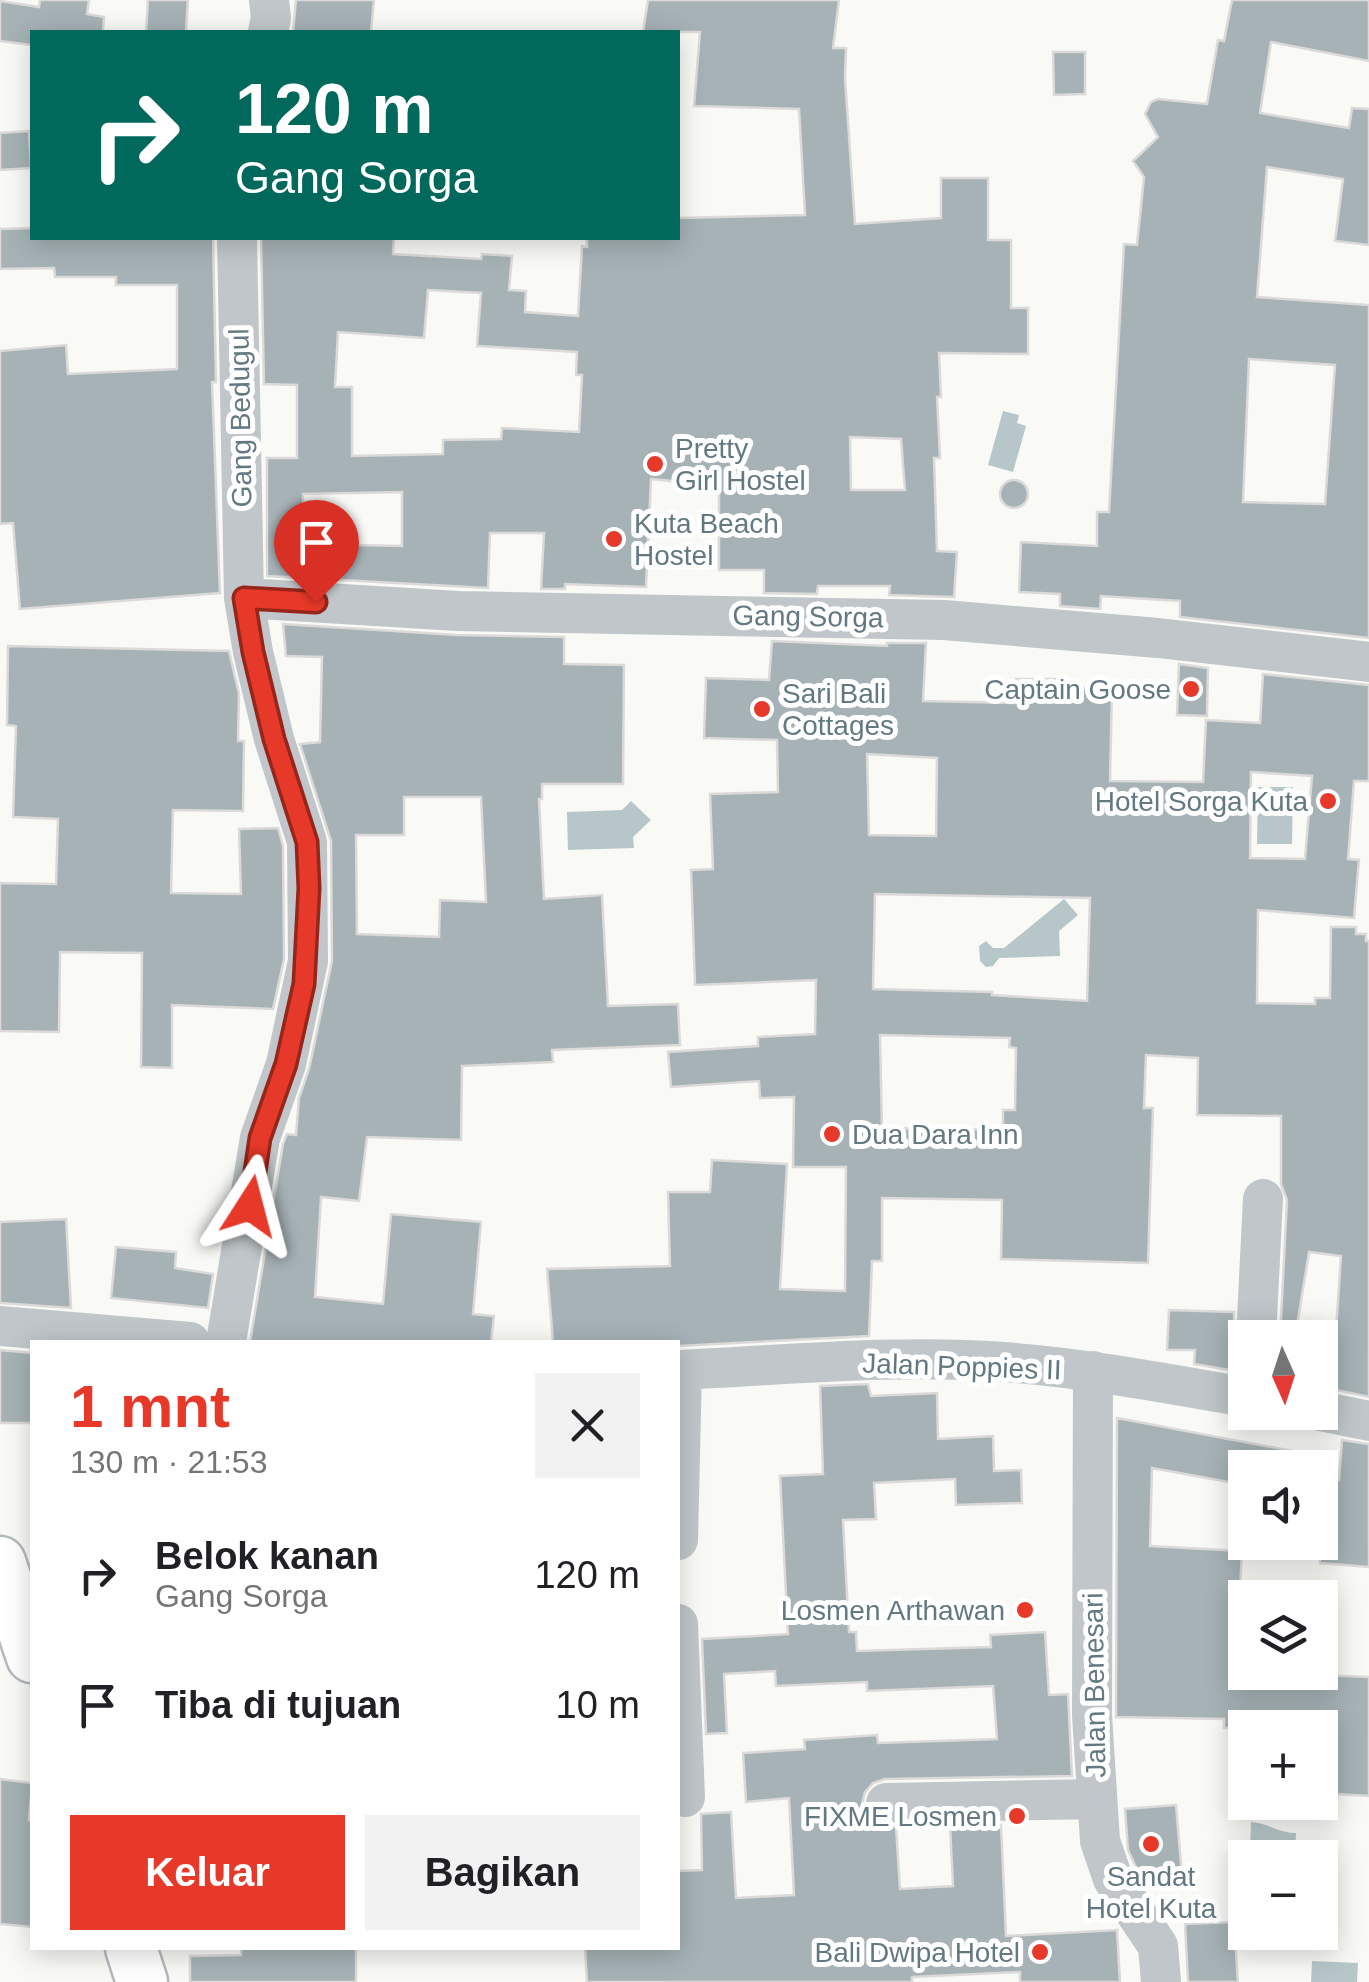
<!DOCTYPE html>
<html lang="id">
<head>
<meta charset="utf-8">
<style>
	body { margin:0; font-family:Arial,sans-serif; background:#f2f2f2; color:#202124; height:100vh; display:flex; flex-direction:column; font-size:38px; white-space:nowrap }
	* { box-sizing:border-box; margin:0 }
	p { font-size:32px; color:#757577 }
	.icon { flex:none; width:55px; height:55px; fill:none; stroke:currentColor; stroke-width:2; stroke-linecap:round; stroke-linejoin:round }
	.map { position:relative; flex:1; overflow:hidden }
	.details { position:absolute; left:30px; top:1340px; width:650px; height:610px; display:flex; flex-direction:column; background:#fff; border-radius:0px; box-shadow:0 5px 25px #0003 }
	.details>* { flex:none }
	.guide { position:absolute; left:30px; top:30px; width:650px; height:210px; border-radius:0px; box-shadow:0 5px 25px #0003; background:#00695c; color:#fff; overflow:hidden }
	.needle { width:65px; rotate:177deg }
	.buttons { position:absolute; left:1228px; top:1320px; display:grid; gap:20px }
	.buttons a { display:grid; place-items:center; width:110px; height:110px; border-radius:0px; background:#fff; box-shadow:0 5px 25px #0003; font-size:50px }
	.pin { position:absolute; display:grid; place-items:center; width:85px; height:85px; color:#fff; margin:-102px -42px; border-radius:50% 50% 50% 0; rotate:-45deg; box-shadow:0 0 10px #0007 }
	.pin .icon { rotate:45deg }
	.me { position:absolute; width:110px; margin:-55px; rotate:9deg; stroke-linejoin:round; filter:drop-shadow(0 0 8px #0008) }
	.turn { display:flex; align-items:center; gap:35px; height:210px; padding:0 40px; font-size:45px }
	.turn .icon { width:130px; height:130px; stroke-width:2.5 }
	.turn b { display:block; font-size:70px; line-height:85px }
	.round { display:grid; place-items:center; flex:none; width:105px; height:105px; border-radius:0px; background:#f2f2f2 }
	.head { display:flex; align-items:center; justify-content:space-between; height:170px; padding:0 40px }
	h1 { font-size:60px; font-weight:600; line-height:75px; color:#e73929 }
	.primary-button { display:flex; gap:20px; margin-top:auto; padding:20px 40px }
	.primary-button a { flex:1; height:115px; border-radius:0px; background:#e73929; color:#fff; font-size:40px; font-weight:600; line-height:115px; text-align:center }
	.primary-button a+a { background:#f2f2f2; color:#202124 }
	ul { padding:0; list-style:none }
	li { display:flex; align-items:center; gap:30px; height:130px; padding:0 40px }
	li div { flex:1 }
	li b { display:block; font-size:38px }
	li em { font-style:normal }
	.map>svg:first-child { display:block }
	.water { fill:#b7c7c9 }
	.building { fill:#a6b2b6; stroke:#dbdad9; stroke-width:2.5; fill-rule:evenodd }
	.lines { fill:none; stroke-linecap:round; stroke-linejoin:round }
	.major-casing { stroke:#b3babd; stroke-width:55 }
	.minor { stroke:#c0c6c9; stroke-width:40 }
	.major { stroke:#fff; stroke-width:50 }
	.route-casing { stroke:#96251b; stroke-width:25 }
	.route { stroke:#e73929; stroke-width:18 }
	.poi-dot { fill:#e73929; stroke:#fff; stroke-width:4 }
	.labels { text-anchor:middle; stroke-width:10; stroke-linejoin:round; paint-order:stroke }
	.street-label { font-size:28px; fill:#637982; stroke:#fff }
	.poi-label { font-size:28px; fill:#637982; stroke:#fff; text-anchor:end }
</style>
</head>
<body>
<div class="map">
<svg width="1369" height="1982" viewBox="0 0 1369 1982">
	<rect width="100%" height="100%" fill="#f9f9f6"/>
	<!-- water -->
	<path class="water" d="M1003,411l16,4 -2,8 9,3 -13,46 -25,-7z
		M1258,787h35l-1,57h-35z
		M631,801l20,19 -18,17 1,11 -66,2 -1,-38 55,-2z
		M1064,899l14,16 -19,16 1,25 -61,2 -6,8 -7,1 -6,-6 -1,-15 7,-5 7,7h11z
		M1251,1822c17,1 27,11 45,11l-1,19 -45,-2z
		M1312,1961l46,2 -1,19h-46z"/>
	<!-- building -->
	<path class="building" d="M40,0h49l-2,14 17,3 -1,15h-71l-1,13 -31,-4v-40l39,6z
		M148,0h40l-2,32h-40z
		M296,0h78l-3,32h-78z
		M648,0h191l-6,48h13l-1,30 10,146 86,-6v-40h47v62h23v68h17v46l-89,-1 2,44h-4l3,61h-6l3,93 20,1 -3,45 -65,-2 1,-9h-72l-1,8 -53,-1v-23h-45v-84l-68,-7 -5,108 -81,-3v5h-24l3,-56h-54l-2,55 -221,-12v-118h30v-73l-33,-1 -3,-146h133l-1,16 88,5 1,-5 30,2 -3,34 17,1 -1,21 53,4 4,-70 5,1v-9h91v-20l127,-3 -6,-106 -105,-3 6,-74h-57zM428,290l53,3 -4,53 100,6 -1,23h6l-3,57 -77,-4 -1,11 -58,1v14l-91,2v-69h-17l3,-55 86,6zM850,437l51,2 4,51h-54zM402,492v54l-99,-2v-50z
		M1232,0h137v61l-98,-19 -11,71 89,15 3,-20 17,1v136l-34,-4 8,-62 -76,-12 -10,130 112,8v333l-189,-21v-16l-79,-5 -1,13 -40,-3v-12l-41,-2 2,-50 76,4v-34h12l15,-268 13,1 7,-68 -11,-16 25,-24 -13,-23 6,-12 7,-3 49,5 11,-64 6,1zM1249,359l86,6 -10,139 -82,-2z
		M1053,52h32v42l-31,1z
		M29,131l2,37 -31,2v-37z
		M32,228v10h181l3,144h-4l8,211 -200,16 -7,-86 -13,1v-173l66,-6 2,29 109,-5v-84h-61v-8h-61l-1,-9 -54,1v-40z
		M1000 494a14 14 0 1 1 28 0a14 14 0 1 1-28 0Z
		M283,624l174,11 107,2v27l60,1 -1,119h-81v15h-3l5,100 58,-4 6,111 70,-2 2,41 -128,5 1,12 -91,4 -1,74 -94,-3 -8,64 -38,-4 -6,100 68,7 8,-90 90,8 -8,92 21,2 -3,26h-241l33,-198 4,-10 9,1 3,-37 10,-29 23,-108 -1,-120 -31,-97 20,-2 2,-85 -36,-1zM404,797h77l5,105 -46,-2 -1,37 -82,-3 -1,-99h48z
		M772,641l115,5v-3h39l-3,58 93,2v-24h44l1,9h51l-2,93 93,1 3,-62 54,3 3,-49 106,11v96h-15l-6,78 11,1 -5,58 -96,-8 -1,93 58,1v-6h15l1,-71h25v7h10v7h3v456l-37,-8 9,-133 -32,-4 -14,86h-15l7,-138 -6,-16v-68l-84,-1 1,-57 -52,-3 -2,53h9l-5,155 -147,-4 1,-59 -120,-2v63h-10l-3,75 -191,10v-4h-125l-6,-73 123,-3 -2,-74h42l2,-32 75,4 -7,125 65,2 1,-124h-53l1,-70 -34,1 -1,-17 -88,6 -3,-35 90,-6v-9l57,-3 1,-54 -121,5 -4,-115 22,-1 -3,-75 68,-2 -1,-52 -73,-2 2,-60 63,2zM867,754l70,4 -1,78 -67,-1zM1251,772l61,4 -7,83 -55,-1zM875,894l215,4 -3,103 -95,-6v-3l-119,-3zM880,1035l130,3 -1,9 7,1 -1,62h-12v20l-121,-2z
		M8,646l221,5 10,43 -1,47h6l-1,70 -70,-1 -2,83 70,1 -2,-65 39,-1 5,18 1,113 -11,50 -101,-4v63l-31,-1 1,-114 -82,-1 -1,80 -59,-1v-148l56,1 2,-65 -45,-2 3,-91 -9,-1z
		M1179,664l29,4 -1,48 -30,-1z
		M66,1219l5,89 -71,-5v-81z
		M116,1247l60,5 -1,16 38,6 -5,34 -97,-10z
		M1169,1310l65,2 1,59 -41,-7 1,-14h-28z
		M0,1350l32,3v70h-32z
		M868,1384l3,12 66,-3 1,46 55,-3 1,35 27,-1 1,33 -66,2 -1,-26 -81,4 2,36 -33,1 6,112h7l1,19 134,-4 -1,-12 55,-3 4,63 19,-1 4,82 -187,3 -12,4 -8,9 -3,12 3,10 10,10 21,3 4,62 53,-3 -3,-60 51,-1 5,111 111,-6 3,52h-100v-10l-108,5v5h-325l-2,-34h93v-77l24,-1 -1,-56 30,-2 5,86 58,-3 -5,-97 -43,4 -3,-49 62,-4 -1,-9 73,-5 1,8 119,-4 -4,-53 -126,5v-9l-91,4 -1,-15 -51,3 3,59 -21,1 -4,-95 86,-5 -8,-158 43,-2 -3,-88z
		M1117,1418l191,36 -1,14h-62v17l-93,-17 -2,78 92,5 -6,118 9,3 124,5v119l-49,-3v-65h-96v-9l-108,-2z
		M1342,1440l27,4v123l-49,-4v-85l19,2z
		M0,1779l32,4 -3,37 3,1v106l-32,-3z
		M1176,1805l6,71 -40,4 -14,-30 -3,-41z
		M1234,1922l4,60h-50l-3,-58z
		M241,1948h115v34h-166v-26l51,-1z"/>
	<g class="lines">
		<defs>
			<path id="major" d="M0,1562l32,95
				M131,1948l11,34"/>
		</defs>
		<!-- major casing -->
		<use href="#major" class="major-casing"/>
		<!-- minor -->
		<path class="minor" d="M268,32l3,-14 -2,-18
			M244,598l214,13 486,9 214,18 211,24
			M0,1326l190,16
			M1256,1338l7,-139
			M226,1342l34,-204 26,-74 22,-103 -1,-119 -33,-103 -21,-87 -9,-54 -7,-360
			M678,1370c108,-5 218,-16 326,-8 81,6 161,21 241,35
			M1093,1371l-1,344 8,126 13,38 45,67 3,36
			M1320,1411l49,10
			M678,1540l4,-170
			M678,1624l7,173
			M886,1803l210,-4"/>
		<!-- major -->
		<use href="#major" class="major"/>
	</g>
	<g class="lines">
		<defs>
			<path id="route" d="M250,1206l10,-68 26,-74 18,-80 5,-96 -2,-46 -33,-103 -21,-87 -9,-54 72,4"/>
		</defs>
		<!-- route casing -->
		<use href="#route" class="route-casing"/>
		<!-- route -->
		<use href="#route" class="route"/>
	</g>
	<!-- markers -->
	<g class="poi-dot">
		<circle cx="655" cy="464" r="10"/>
		<circle cx="614" cy="539" r="10"/>
		<circle cx="1191" cy="689" r="10"/>
		<circle cx="762" cy="709" r="10"/>
		<circle cx="1328" cy="801" r="10"/>
		<circle cx="832" cy="1134" r="10"/>
		<circle cx="1025" cy="1610" r="10"/>
		<circle cx="1017" cy="1816" r="10"/>
		<circle cx="1151" cy="1844" r="10"/>
		<circle cx="1040" cy="1952" r="10"/>
	</g>
	<g class="labels">
		<!-- street labels -->
		<g class="street-label">
			<text transform="translate(240 418) rotate(-91)" y="10">Gang Bedugul</text>
			<text transform="translate(808 616) rotate(1)" y="10">Gang Sorga</text>
			<text transform="translate(962 1366) rotate(2)" y="10">Jalan Poppies II</text>
			<text transform="translate(1094 1685) rotate(-91)" y="10">Jalan Benesari</text>
		</g>
		<!-- poi labels -->
		<g class="poi-label">
			<text x="675" y="458" text-anchor="start">Pretty<tspan x="675" dy="32">Girl Hostel</tspan></text>
			<text x="634" y="533" text-anchor="start">Kuta Beach<tspan x="634" dy="32">Hostel</tspan></text>
			<text x="1171" y="699">Captain Goose</text>
			<text x="782" y="703" text-anchor="start">Sari Bali<tspan x="782" dy="32">Cottages</tspan></text>
			<text x="1308" y="811">Hotel Sorga Kuta</text>
			<text x="852" y="1144" text-anchor="start">Dua Dara Inn</text>
			<text x="1005" y="1620">Losmen Arthawan</text>
			<text x="997" y="1826">FIXME Losmen</text>
			<text x="1151" y="1886" text-anchor="middle">Sandat<tspan x="1151" dy="32">Hotel Kuta</tspan></text>
			<text x="1020" y="1962">Bali Dwipa Hotel</text>
		</g>
	</g>
</svg>
<div class="buttons">
<a><svg class="needle" viewBox="-14 -14 28 28"><path d="M0-13l5 13h-10z" fill="#e53935"/><path d="M0 13l5-13h-10z" fill="#757577"/></svg></a>
<a><svg class="icon" aria-label="sound" viewBox="0 0 24 24"><path d="M4 9h4l5-4v14l-5-4H4zM17 9q2 3 0 6"/></svg></a>
<a><svg class="icon" aria-label="layers" viewBox="0 0 24 24"><path d="M12 4l9 5-9 5-9-5zM3 14l9 5 9-5"/></svg></a>
<a>+</a>
<a>−</a>
</div>
<div class="pin" style="left:316px;top:602px;background:#d93025"><svg class="icon" aria-label="arrive" viewBox="0 0 24 24"><path d="M6 21V4h12l-3 4 3 4H6"/></svg></div>
<svg class="me" style="left:250px;top:1206px" viewBox="-20 -20 40 40"><path d="M0-17L14 15 0 8-14 15z" fill="#e73929" stroke="#fff" stroke-width="4"/></svg>
<div class="guide">
<div class="turn"><svg class="icon" aria-label="right" viewBox="0 0 24 24"><path d="M7 20v-9h11M14 6l5 5-5 5"/></svg><div><b>120 m</b>Gang Sorga</div></div>
</div>
<section class="details">
<div class="head"><div><h1>1 mnt</h1><p>130 m · 21:53</p></div><a class="round"><svg class="icon" aria-label="close" viewBox="0 0 24 24"><path d="M6 6l12 12M18 6L6 18"/></svg></a></div>
<ul>
<li><svg class="icon" aria-label="right" viewBox="0 0 24 24"><path d="M7 20v-9h11M14 6l5 5-5 5"/></svg><div><b>Belok kanan</b><p>Gang Sorga</p></div><em>120 m</em></li>
<li><svg class="icon" aria-label="arrive" viewBox="0 0 24 24"><path d="M6 21V4h12l-3 4 3 4H6"/></svg><div><b>Tiba di tujuan</b></div><em>10 m</em></li>
</ul>
<div class="primary-button"><a>Keluar</a><a>Bagikan</a></div>
</section>
</div>
</body>
</html>
